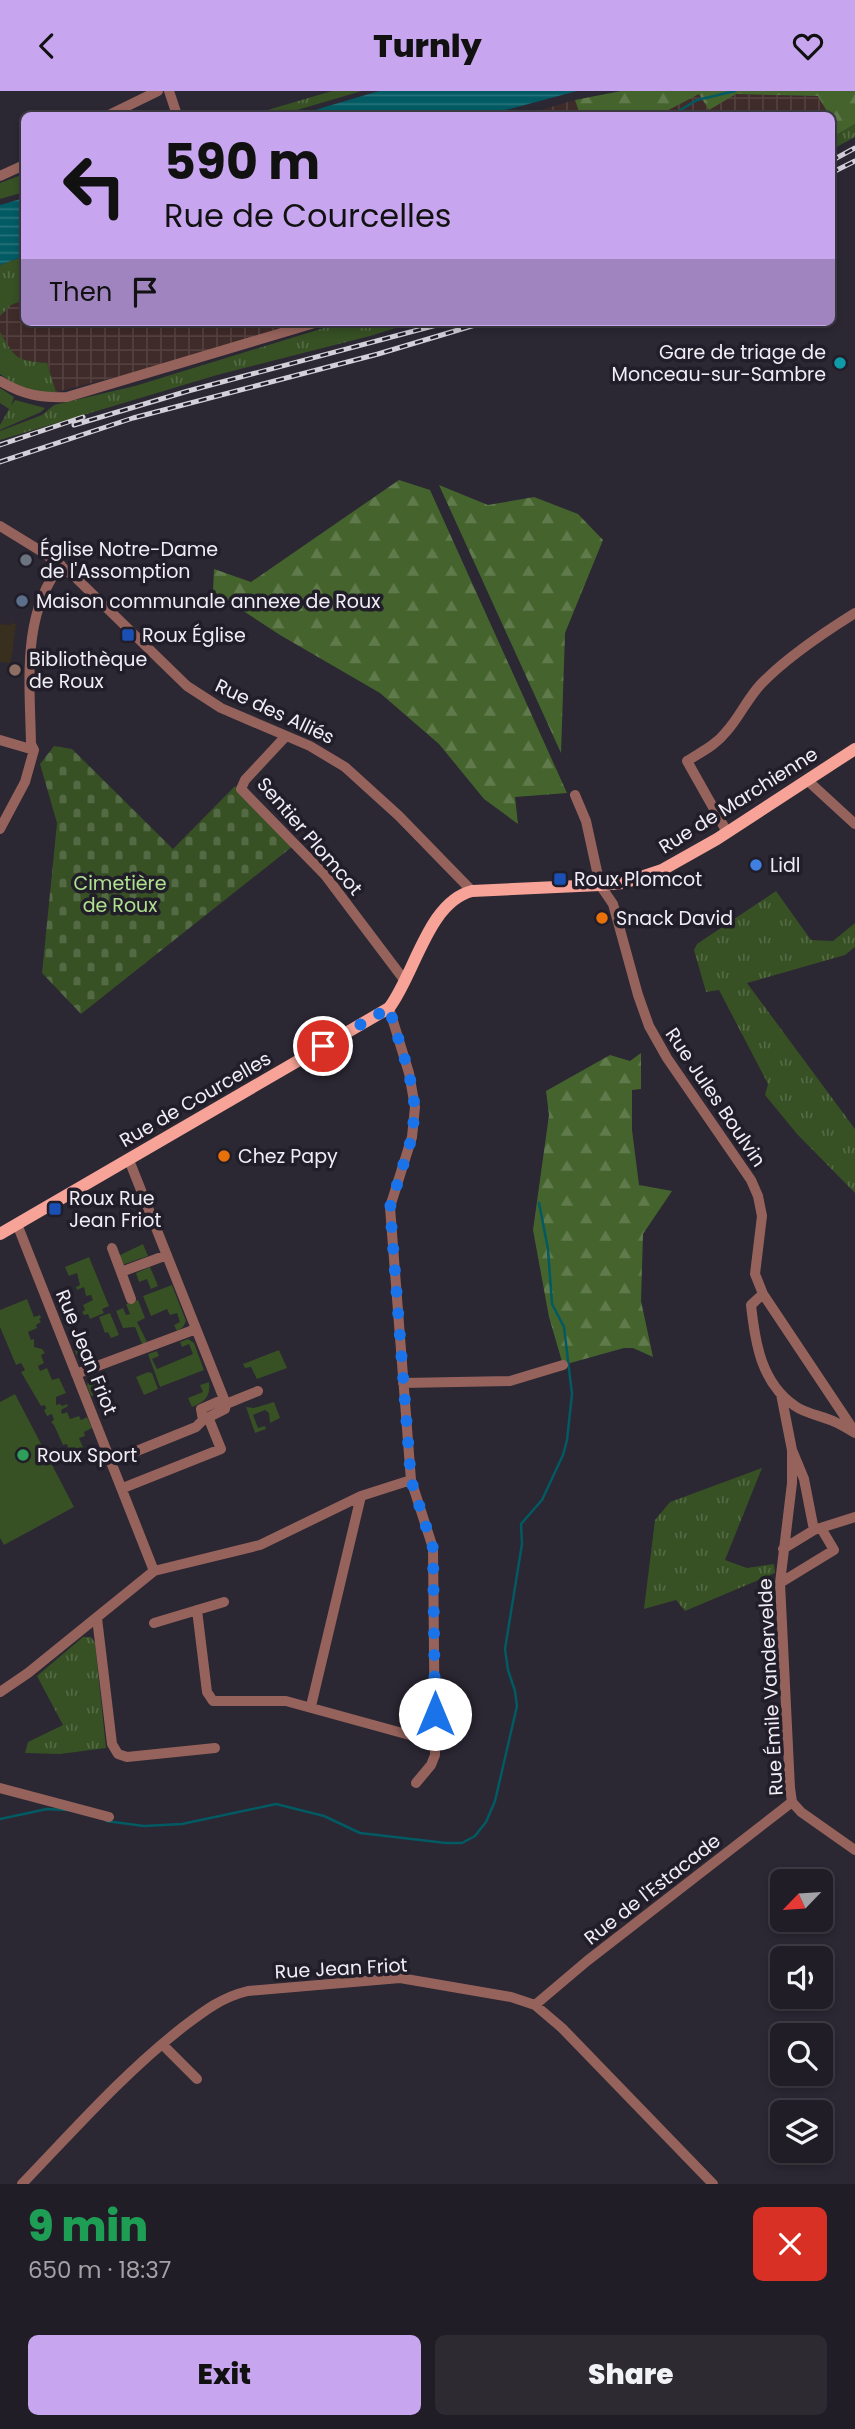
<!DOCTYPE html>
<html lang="en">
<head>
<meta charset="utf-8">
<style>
	body { margin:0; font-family:Poppins,sans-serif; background:#2d2a32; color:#f1f3f6; height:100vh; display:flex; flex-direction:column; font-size:26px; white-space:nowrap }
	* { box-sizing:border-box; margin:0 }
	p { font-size:23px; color:#a2a2a7 }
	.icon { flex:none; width:38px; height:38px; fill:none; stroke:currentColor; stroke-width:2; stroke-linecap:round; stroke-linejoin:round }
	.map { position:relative; height:2093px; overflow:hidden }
	.sheet { display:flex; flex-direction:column; background:#201d26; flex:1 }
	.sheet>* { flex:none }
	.top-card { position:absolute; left:21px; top:21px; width:814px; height:214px; border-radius:10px; box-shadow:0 4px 10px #0003,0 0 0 2px #3d3b43; background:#c7a6ef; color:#111; overflow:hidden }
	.needle { width:46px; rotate:245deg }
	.controls { position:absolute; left:770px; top:1778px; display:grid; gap:14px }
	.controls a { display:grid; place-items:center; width:63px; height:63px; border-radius:10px; background:#201d26; box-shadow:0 4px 10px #0003,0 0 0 2px #3d3b43; font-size:35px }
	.pin { position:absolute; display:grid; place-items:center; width:60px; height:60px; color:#fff; margin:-30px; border:4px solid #fff; border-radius:50%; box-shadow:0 2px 7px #0007 }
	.me { position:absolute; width:77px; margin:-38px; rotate:0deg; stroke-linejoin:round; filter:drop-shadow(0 0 5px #0008) }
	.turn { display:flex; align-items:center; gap:24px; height:147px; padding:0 28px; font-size:32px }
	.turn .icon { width:91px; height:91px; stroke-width:2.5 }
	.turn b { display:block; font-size:49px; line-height:60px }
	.then { display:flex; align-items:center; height:66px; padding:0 28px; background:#0003; gap:14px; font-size:26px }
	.round { display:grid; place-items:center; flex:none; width:74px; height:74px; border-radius:10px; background:#2d2a32 }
	.headline { display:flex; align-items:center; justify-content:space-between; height:119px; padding:0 28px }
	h1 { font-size:42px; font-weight:800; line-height:52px; color:#1e9e55 }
	.button { display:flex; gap:14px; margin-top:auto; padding:14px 28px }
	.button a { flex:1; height:80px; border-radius:10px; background:#c7a6ef; color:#111; font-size:28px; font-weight:800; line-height:80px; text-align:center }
	.button a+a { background:#2d2a32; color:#f1f3f6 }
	header { display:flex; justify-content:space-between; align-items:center; height:91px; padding:0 28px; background:#c7a6ef; color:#111; font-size:32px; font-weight:800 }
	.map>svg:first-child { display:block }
	.industrial { fill:url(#industrial-grid) }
	.education { fill:#392f1f }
	.grass { fill:url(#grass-tufts) }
	.forest { fill:url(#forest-firs) }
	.cemetery { fill:url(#cemetery-stones) }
	.garden { fill:#375024 }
	.water { fill:url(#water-rules) }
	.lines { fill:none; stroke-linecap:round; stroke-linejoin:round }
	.stream { stroke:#025a63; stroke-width:2.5 }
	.minor { stroke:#96635c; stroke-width:10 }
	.major { stroke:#f7a397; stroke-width:12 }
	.rail-casing { stroke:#d3d0d9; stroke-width:5 }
	.rail { stroke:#211d29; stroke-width:2.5; stroke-dasharray:8; stroke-linecap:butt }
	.route { stroke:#1a73e8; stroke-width:12; stroke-dasharray:0 21.6 }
	.culture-dot { fill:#0f9aa8; stroke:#211d29; stroke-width:2.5 }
	.worship-dot { fill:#6b7280; stroke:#211d29; stroke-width:2.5 }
	.service-dot { fill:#5c6f8a; stroke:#211d29; stroke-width:2.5 }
	.transit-dot { fill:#1a4fb4; stroke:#211d29; stroke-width:2.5 }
	.education-dot { fill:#8d6e63; stroke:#211d29; stroke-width:2.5 }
	.shop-dot { fill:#3f7fe0; stroke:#211d29; stroke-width:2.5 }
	.food-dot { fill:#e8710a; stroke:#211d29; stroke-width:2.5 }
	.leisure-dot { fill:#2e9e5b; stroke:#211d29; stroke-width:2.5 }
	.labels { text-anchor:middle; stroke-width:7; stroke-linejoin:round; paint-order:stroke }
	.poi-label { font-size:19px; fill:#f0edf5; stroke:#211d29; text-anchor:start }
	.street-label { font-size:19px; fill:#f0edf5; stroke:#211d29 }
	.park-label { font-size:19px; fill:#afe18e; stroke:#211d29 }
</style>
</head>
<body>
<header><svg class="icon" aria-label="back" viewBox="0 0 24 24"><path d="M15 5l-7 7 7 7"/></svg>Turnly<svg class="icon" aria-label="heart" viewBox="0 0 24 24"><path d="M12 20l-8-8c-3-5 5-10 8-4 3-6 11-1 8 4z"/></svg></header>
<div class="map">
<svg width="855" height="2093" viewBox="0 0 855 2093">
	<defs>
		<pattern id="industrial-grid" width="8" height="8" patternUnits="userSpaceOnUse" patternTransform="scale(1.75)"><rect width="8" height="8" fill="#3f2b29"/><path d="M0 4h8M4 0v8" fill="none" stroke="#52403e"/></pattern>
		<pattern id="grass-tufts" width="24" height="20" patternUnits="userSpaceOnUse" patternTransform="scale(1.75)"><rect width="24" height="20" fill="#375024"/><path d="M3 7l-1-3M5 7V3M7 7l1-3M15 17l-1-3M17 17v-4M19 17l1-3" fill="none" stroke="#546a44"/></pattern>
		<pattern id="forest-firs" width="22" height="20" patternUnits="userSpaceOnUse" patternTransform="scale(1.75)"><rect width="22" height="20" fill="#45642d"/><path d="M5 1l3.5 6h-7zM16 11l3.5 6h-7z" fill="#607a4c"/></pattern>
		<pattern id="cemetery-stones" width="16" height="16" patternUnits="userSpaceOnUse" patternTransform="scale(1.75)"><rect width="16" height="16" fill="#375024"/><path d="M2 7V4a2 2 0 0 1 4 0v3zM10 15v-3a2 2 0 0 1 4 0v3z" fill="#546a44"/></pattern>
		<pattern id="water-rules" width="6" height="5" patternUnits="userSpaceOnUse" patternTransform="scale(1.75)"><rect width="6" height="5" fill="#025a63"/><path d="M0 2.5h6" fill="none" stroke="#27727a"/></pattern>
	</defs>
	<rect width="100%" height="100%" fill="#2b2733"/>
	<!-- industrial -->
	<path class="industrial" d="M699,2l10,16 27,-15 83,2 10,19h-170z
		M575,9l5,15h-57z
		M24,209v22h280l-161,48 -87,22 -9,-29 -27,-3 -10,-10 -10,-18v-16l11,-11z"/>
	<!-- education -->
	<path class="education" d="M11,532l5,1 -4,32 -2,7 -10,-1v-38l10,1z"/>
	<!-- grass -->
	<path class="grass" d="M332,0h30l-82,24h-29z
		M855,33v13l-24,13v-12z
		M24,83v18l-24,7v-16z
		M24,165v44l-13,5 -11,11v-51z
		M343,231h72l-45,14 -153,39 -217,65v-9l42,-16 12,-10 81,-19z
		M0,241c16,28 16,28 47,31l9,29h-31l-25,-18z
		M0,297l14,9 -3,9 4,-6 30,8 -4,4 -41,18v-5l9,-16 -9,-6z
		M776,800l35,49 22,1 22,-18v24l-10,8 -98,28 108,146v64l-58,-59 -32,-39 3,-11 -49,-94 -13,2 -12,-42 3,-6z
		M762,1377l-37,92 22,8 27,-4 1,9 -90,38 -9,-11 -32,9 11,-89 15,-18z
		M83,1546h8l4,6 11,105 -46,6 -35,-1 3,-11 35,-17 -26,-49z"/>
	<!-- forest -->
	<path class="forest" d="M621,0h234v33l-24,14v-9l5,-2 -18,-31 -82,-2 -27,16 -10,-16 -40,21h-79l-5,-15z
		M399,389l31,10 137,303 -52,4 3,27 -34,-25 -45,-55 -59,-51 -100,-58 -67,-44 1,-22 37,13z
		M439,394l49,20 46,-8 44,17 25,26 -38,93 -4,120z
		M641,962v36l-9,1v40l7,55 33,6 -29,43 -2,67 12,56 -20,-9h-9l-61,17 -14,-48 -16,-87 16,-115 -3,-24 64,-36 20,6z"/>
	<!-- cemetery -->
	<path class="cemetery" d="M54,655l18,3 101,100 62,-63 58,60 -212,168 -39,-41 15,-150 -17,-59z"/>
	<!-- garden -->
	<path class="garden" d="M143,1153l5,12 -26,9 -4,-9z
		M89,1166l20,49 -7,3 2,4 -14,6 -2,-5 -4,1 -2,-3 3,-2 -2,-5 10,-5 -2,-5 -5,1 -2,-9 -7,3 -1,-3 4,-2 -3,-12 -8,3 -4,-9z
		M150,1176l8,19 -7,3 -4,-10 -8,3 -3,-9z
		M172,1194l14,36 -3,6 -6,4 -3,-6 6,-3 -3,-9 -7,2 -3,-6 -16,7 -8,-20z
		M27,1208l7,18 6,-2 1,3 -2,1 2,3 -5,3 1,3 -9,4 3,8 3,-1v8l8,2 3,4 -4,2 3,8 -6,3 2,5 7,-3 5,12 7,-2 7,15 -10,4v8l4,-1 2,2 5,-2 1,2 -7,4 1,4 5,-2 3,7 9,-3 2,4 6,-3 5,11 -8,4 1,4 -6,2 5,12 -13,6 -4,-12 -4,1 -9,-20 -3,-3 3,-2 -2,-6 -5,2 -3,-6 2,-1 -1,-4 -4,1 -20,-34 4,-2 -4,-7 -5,2 -16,-38v-17z
		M138,1209l7,18 -8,4 10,20 -5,2 -7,-17 -12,1 -7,-17 7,-3 3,7 4,-1 -4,-10z
		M110,1222l9,22 -8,3 -3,-6 -3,1 -6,-16z
		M188,1248l6,4 10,27 -44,17 -12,-33 9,-3 2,5 -7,3 5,10 36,-15 -4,-10 -7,3 -2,-5z
		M88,1255l7,16 -9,3 -7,-4 -4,-10z
		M279,1259l8,18 -30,11 -6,-12 -6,1 -2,-4z
		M148,1281l4,1 6,16 -14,6 -8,-18z
		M100,1282l9,17 -18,6 -4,-10 2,-9z
		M209,1291c2,15 -5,20 -17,25l-4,-9 15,-6 -3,-7z
		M15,1303l59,113 -70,38 -4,-7v-136z
		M274,1311l6,16 -10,5 -1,-10 -4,-3 -12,5 5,13 7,-2 1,3 -11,4 -9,-26 8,1z"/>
	<!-- water -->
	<path class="water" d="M379,0h198l-90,24h-189z
		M24,107v58l-24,9v-60z"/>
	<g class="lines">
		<!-- stream -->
		<path class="stream" d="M672,24l25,-15 38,-9
			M0,1728l47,-10 19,1
			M106,1730l38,5 38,-2 94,-20 48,12 36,17 86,10h16l13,-7 11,-14 9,-21 22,-95 -2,-15 -7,-21 -3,-21 17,-105 -1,-20 21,-24 21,-45 4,-15 5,-46 -8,-67 -12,-23 -4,-55 -9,-46"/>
		<!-- minor -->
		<path class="minor" d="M169,0l8,24
			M109,24l49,-24
			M0,85l24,-11
			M0,290c23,14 41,17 67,16l251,-75
			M0,435l44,27 32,25 111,108 34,22 89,38 35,21 54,49 73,75
			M286,645l-41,44 -4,9 84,86 80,106
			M0,649l34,10
			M34,659l-3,-6c-1,-60 -10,-130 30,-179
			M807,689l48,44
			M575,704l11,26 14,64 13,19 25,91 11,31 18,32 84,122 7,16 4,20 -7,58 8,20 92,138
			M0,738l25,-47 9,-32
			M727,741l-40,-71c14,-9 29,-16 39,-29 13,-14 21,-33 35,-48 26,-27 62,-51 94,-71
			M389,917l20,65 6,34 -3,30 -22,70 21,273 22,68 2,207 -4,10 -15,18
			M17,1133l137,347
			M112,1157l9,24 46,-17
			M121,1181l10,27
			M763,1203l-12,11c4,37 10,78 44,101 11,8 28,10 40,16 7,3 13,7 20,11
			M76,1283l120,-45
			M403,1292l107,-2 53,-16
			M781,1303l11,56 12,29 10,51
			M226,1313l32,-13
			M203,1329l-2,-11 23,-10
			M792,1359v33l-12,100 10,205 2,14 9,10 54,38
			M112,1370l84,-34 7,-7 22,-11 1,-5 -97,-244
			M123,1397l98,-39 -13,-32
			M783,1458l31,-19 41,-13
			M780,1492l54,-33 -13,-22
			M197,1519l10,82 6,9h73l149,41
			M97,1527l15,126 6,10 9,3 88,-9
			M154,1532l70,-21
			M0,1601l28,-19 126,-102 106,-26 101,-49 50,-16
			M311,1615l50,-210
			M0,1697l109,29
			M535,1914l52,-44 205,-159
			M162,1953l35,35
			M22,2093c52,-54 102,-111 161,-157 21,-16 39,-30 65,-36l152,-13 111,19 24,8 27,23 151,156"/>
		<!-- major -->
		<path class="major" d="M0,1143l389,-226c26,-34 39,-106 83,-117l128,-6 23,-2 39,-13 55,-31 138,-90"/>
		<defs>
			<path id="rail" d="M831,70l24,-13
				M831,82l24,-12
				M74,334l114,-34 260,-69
				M0,354l83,-28
				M0,371l133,-44 245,-64 107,-32"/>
		</defs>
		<!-- rail casing -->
		<use href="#rail" class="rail-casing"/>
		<!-- rail -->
		<use href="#rail" class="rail"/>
	</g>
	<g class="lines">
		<!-- route -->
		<path class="route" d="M323,955l66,-38 20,65 6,34 -3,30 -22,70 21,273 22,68 2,166"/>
	</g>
	<!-- markers -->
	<circle class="culture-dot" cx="840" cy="272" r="7"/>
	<circle class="worship-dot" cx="26" cy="469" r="7"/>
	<circle class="service-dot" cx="22" cy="510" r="7"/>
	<g class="transit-dot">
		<rect x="121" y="537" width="14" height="14" rx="3.5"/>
		<rect x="553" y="781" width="14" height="14" rx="3.5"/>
		<rect x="48" y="1111" width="14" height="14" rx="3.5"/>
	</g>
	<circle class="education-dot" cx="15" cy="579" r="7"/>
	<circle class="shop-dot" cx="756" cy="774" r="7"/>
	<g class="food-dot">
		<circle cx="602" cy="827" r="7"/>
		<circle cx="224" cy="1065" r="7"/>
	</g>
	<circle class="leisure-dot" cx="23" cy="1364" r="7"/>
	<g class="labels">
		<!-- poi labels -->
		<g class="poi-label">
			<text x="826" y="268" text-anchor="end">Gare de triage de<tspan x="826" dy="22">Monceau-sur-Sambre</tspan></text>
			<text x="40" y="465">Église Notre-Dame<tspan x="40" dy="22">de l'Assomption</tspan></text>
			<text x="36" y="517">Maison communale annexe de Roux</text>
			<text x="142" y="551">Roux Église</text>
			<text x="29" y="575">Bibliothèque<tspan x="29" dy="22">de Roux</tspan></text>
			<text x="770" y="781">Lidl</text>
			<text x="574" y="795">Roux Plomcot</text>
			<text x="616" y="834">Snack David</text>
			<text x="238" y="1072">Chez Papy</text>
			<text x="69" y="1114">Roux Rue<tspan x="69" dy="22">Jean Friot</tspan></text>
			<text x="37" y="1371">Roux Sport</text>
		</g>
		<!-- street labels -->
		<g class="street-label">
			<text transform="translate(275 620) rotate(25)" y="7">Rue des Alliés</text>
			<text transform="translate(738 709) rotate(-32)" y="7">Rue de Marchienne</text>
			<text transform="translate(310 745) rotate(49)" y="7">Sentier Plomcot</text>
			<text transform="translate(716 1006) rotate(56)" y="7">Rue Jules Boulvin</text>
			<text transform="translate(195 1008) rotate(-30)" y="7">Rue de Courcelles</text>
			<text transform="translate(87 1261) rotate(68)" y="7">Rue Jean Friot</text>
			<text transform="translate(770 1596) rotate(-93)" y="7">Rue Émile Vandervelde</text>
			<text transform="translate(652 1798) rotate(-38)" y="7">Rue de l'Estacade</text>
			<text transform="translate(341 1877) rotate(-3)" y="7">Rue Jean Friot</text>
		</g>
		<!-- park labels -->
		<g class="park-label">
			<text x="120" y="799">Cimetière<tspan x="120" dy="22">de Roux</tspan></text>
		</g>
	</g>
</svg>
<div class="controls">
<a><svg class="needle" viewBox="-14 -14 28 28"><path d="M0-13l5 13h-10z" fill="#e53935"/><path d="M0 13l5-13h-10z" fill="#a2a2a7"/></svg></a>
<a><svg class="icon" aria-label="sound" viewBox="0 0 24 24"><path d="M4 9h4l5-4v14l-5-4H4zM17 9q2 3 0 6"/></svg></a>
<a><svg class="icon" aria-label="search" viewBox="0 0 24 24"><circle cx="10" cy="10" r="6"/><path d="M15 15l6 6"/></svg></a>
<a><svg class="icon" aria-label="layers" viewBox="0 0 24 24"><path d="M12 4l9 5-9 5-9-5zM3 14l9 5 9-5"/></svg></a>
</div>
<div class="pin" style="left:323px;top:955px;background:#d93025"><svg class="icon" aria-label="arrive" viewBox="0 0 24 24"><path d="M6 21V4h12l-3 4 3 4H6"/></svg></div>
<svg class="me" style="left:435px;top:1623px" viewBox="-20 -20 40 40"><circle r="19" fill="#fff"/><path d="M0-13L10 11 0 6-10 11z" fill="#1a73e8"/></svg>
<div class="top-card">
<div class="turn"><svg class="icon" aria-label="left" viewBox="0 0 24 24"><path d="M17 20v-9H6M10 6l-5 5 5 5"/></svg><div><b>590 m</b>Rue de Courcelles</div></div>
<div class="then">Then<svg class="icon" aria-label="arrive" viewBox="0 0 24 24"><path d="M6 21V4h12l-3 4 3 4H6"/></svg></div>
</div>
</div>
<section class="sheet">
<div class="headline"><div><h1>9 min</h1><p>650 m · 18:37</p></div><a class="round" style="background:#d93025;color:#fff"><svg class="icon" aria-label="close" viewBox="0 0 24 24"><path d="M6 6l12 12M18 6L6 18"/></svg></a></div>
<div class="button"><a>Exit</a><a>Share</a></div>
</section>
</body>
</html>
